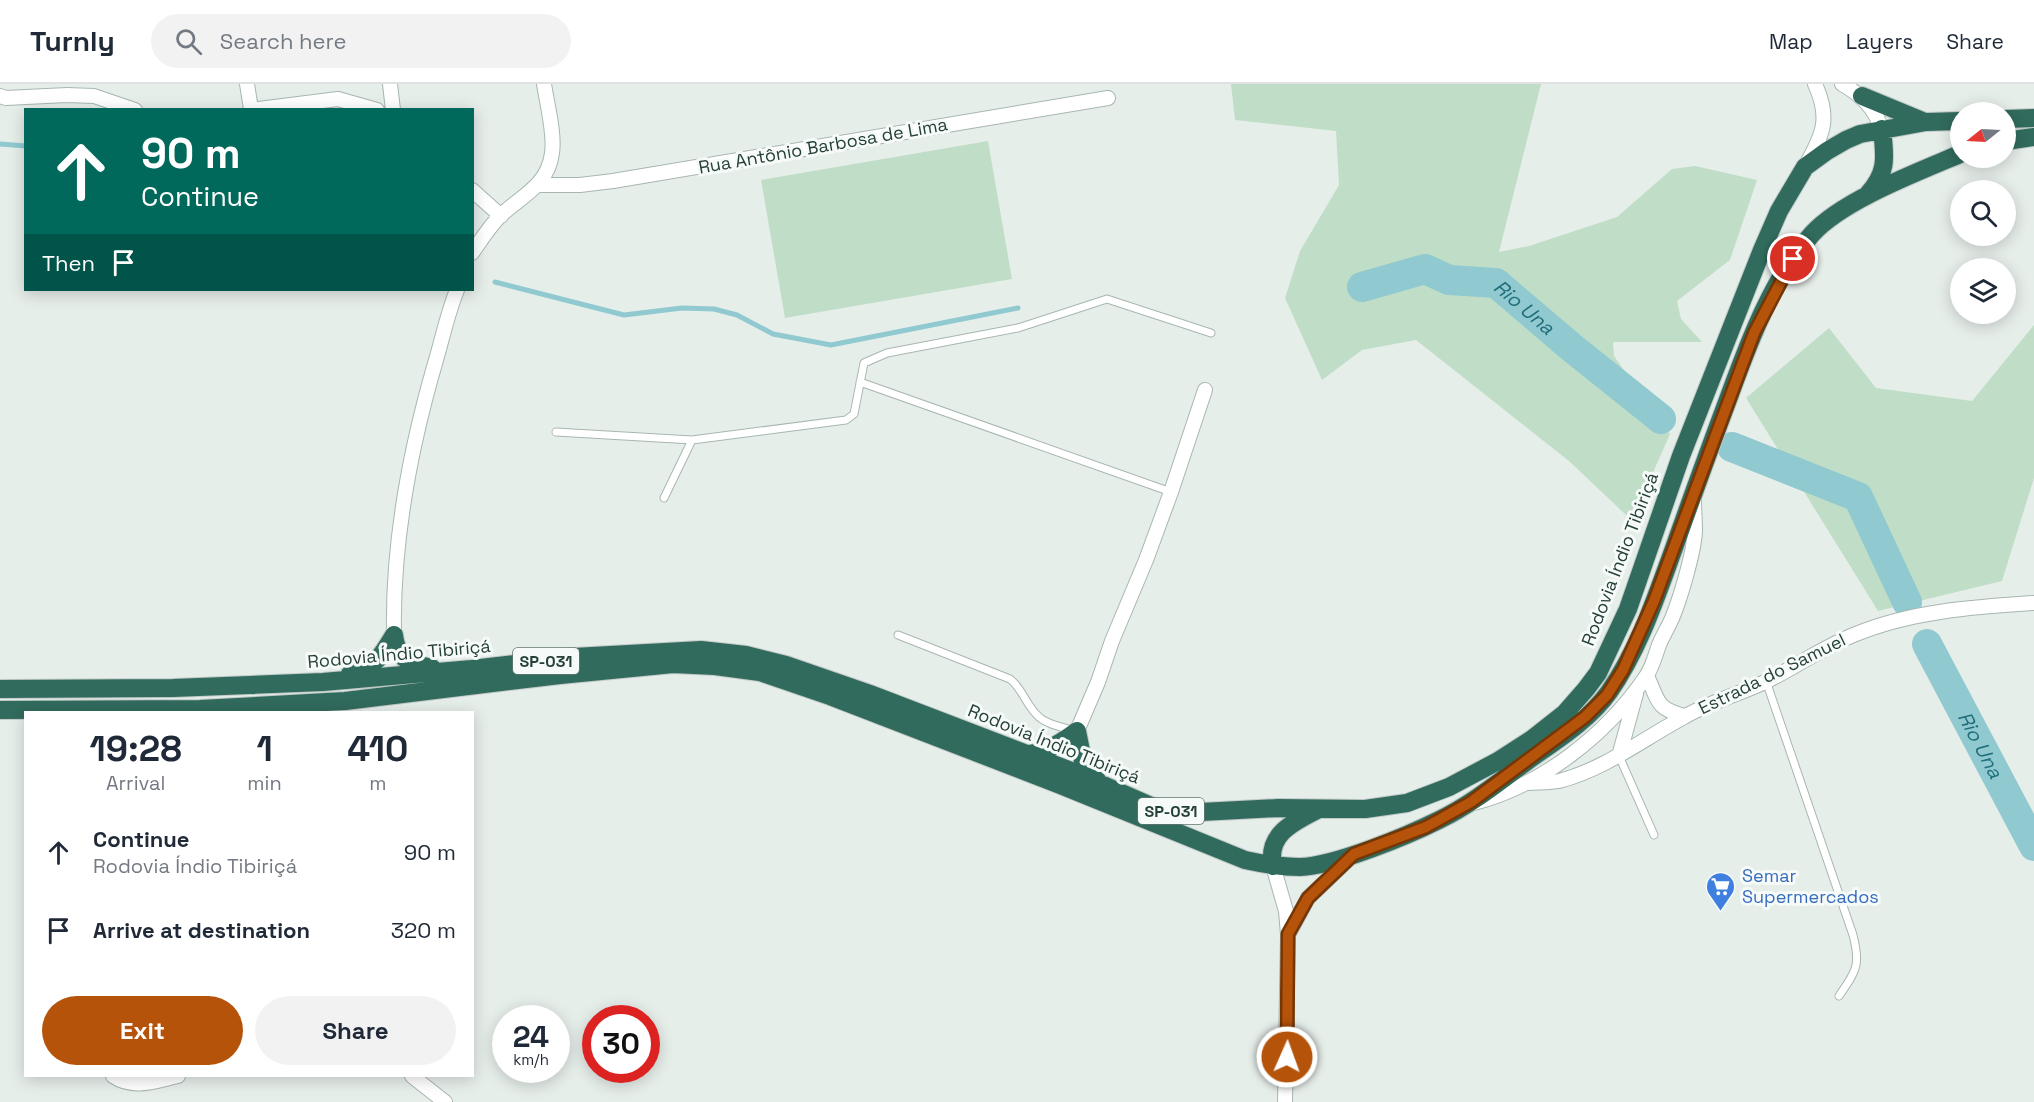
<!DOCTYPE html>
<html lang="en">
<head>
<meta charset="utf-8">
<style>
	body { margin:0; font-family:"Space Grotesk",sans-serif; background:#f2f2f3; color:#1f2937; height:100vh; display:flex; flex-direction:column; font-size:22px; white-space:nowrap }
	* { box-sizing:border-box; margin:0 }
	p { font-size:20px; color:#747a83 }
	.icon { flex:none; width:33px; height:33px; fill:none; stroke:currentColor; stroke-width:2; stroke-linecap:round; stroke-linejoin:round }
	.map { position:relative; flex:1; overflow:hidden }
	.sheet { position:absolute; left:24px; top:627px; width:450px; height:366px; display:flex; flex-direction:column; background:#fff; border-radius:0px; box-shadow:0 3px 15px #0003 }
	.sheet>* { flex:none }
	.banner { position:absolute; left:24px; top:24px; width:450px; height:183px; border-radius:0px; box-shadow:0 3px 15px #0003; background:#00695c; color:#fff; overflow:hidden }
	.needle { width:39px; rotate:252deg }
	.fabs { position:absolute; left:1950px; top:18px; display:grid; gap:12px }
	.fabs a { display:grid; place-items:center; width:66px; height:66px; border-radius:50%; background:#fff; box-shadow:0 3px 15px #0003; font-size:30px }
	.speed { position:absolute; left:492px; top:921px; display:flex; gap:12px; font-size:30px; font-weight:700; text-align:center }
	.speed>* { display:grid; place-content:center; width:78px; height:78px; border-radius:50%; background:#fff; box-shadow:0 3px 15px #0003; line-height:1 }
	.speed small { font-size:15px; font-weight:400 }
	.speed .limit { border:9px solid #d22; background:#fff; color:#111 }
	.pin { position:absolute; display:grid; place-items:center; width:51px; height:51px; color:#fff; margin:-26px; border:3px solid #fff; border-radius:50%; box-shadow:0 2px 6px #0007 }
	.me { position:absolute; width:66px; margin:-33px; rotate:2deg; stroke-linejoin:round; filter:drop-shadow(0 0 4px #0008) }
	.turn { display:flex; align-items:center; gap:21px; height:126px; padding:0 18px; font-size:27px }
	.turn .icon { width:78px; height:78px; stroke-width:2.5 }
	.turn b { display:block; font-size:42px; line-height:51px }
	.then { display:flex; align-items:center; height:57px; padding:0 18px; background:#0003; gap:12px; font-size:22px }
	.eta { display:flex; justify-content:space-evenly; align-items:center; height:102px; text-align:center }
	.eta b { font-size:36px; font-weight:700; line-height:42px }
	.cta { display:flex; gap:12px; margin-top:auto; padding:12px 18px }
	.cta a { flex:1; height:69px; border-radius:36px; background:#b45309; color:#fff; font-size:24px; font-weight:700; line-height:69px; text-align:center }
	.cta a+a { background:#f2f2f3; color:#1f2937 }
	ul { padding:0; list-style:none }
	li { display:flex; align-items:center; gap:18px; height:78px; padding:0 18px }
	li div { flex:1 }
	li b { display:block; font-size:22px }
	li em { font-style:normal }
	header { display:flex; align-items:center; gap:36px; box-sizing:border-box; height:84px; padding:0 30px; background:#fff; border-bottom:2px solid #e0e1e3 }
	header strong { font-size:28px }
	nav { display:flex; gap:33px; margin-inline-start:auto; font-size:21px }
	.search { width:420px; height:54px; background:#f2f2f3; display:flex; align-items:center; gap:15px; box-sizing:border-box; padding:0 21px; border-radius:33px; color:#747a83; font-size:22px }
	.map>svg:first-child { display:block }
	.green { fill:#c0dec7 }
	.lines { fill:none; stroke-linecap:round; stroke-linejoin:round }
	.stream { stroke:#90c9d0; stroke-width:5 }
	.river { stroke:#90c9d0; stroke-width:30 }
	.lane-casing { stroke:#a8b6b1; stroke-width:9 }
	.street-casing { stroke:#a8b6b1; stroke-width:16 }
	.highway-casing { stroke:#c2cac7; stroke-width:20 }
	.lane { stroke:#fff; stroke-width:7 }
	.street { stroke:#fff; stroke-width:14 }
	.highway { stroke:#316b5d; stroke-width:18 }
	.route-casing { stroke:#753606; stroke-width:15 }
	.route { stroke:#b45309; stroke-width:10 }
	.labels { text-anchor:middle; stroke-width:6; stroke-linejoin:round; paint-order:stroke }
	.shield { fill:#f6faf8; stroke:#647871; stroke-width:1.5 }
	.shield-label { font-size:16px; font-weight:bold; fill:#254037 }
	.street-label { font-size:18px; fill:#254037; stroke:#f6faf8 }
	.shop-label { font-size:18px; fill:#366cbe; stroke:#f6faf8; text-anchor:start }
	.water-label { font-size:20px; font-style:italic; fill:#206f7a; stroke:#f6faf8 }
</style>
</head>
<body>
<header>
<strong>Turnly</strong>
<div class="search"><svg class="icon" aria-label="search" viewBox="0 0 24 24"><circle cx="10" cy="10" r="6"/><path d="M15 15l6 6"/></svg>Search here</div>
<nav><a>Map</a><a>Layers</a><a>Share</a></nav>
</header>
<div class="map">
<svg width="2034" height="1018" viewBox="0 0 2034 1018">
	<rect width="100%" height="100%" fill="#e6eeea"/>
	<!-- green -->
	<path class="green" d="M1231,0h310l-42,168 30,-6 88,-29 55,-48 23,-3 62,14 -27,80 -53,41 4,18 21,23h-89l1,14 56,78 -34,77 -10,4 -57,-54 -153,-121 -54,10 -40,30 -37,-82 15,-47 39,-66 -3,-54 -101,-11z
		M988,57l24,138 -227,39 -24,-138z
		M2034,241v153l-32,103 -124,30 -132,-213 83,-70 47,60 96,13z"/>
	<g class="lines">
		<!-- stream -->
		<path class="stream" d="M0,60l26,2
			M495,198l129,33 58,-7 32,1 23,6 36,19 58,11 187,-37"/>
		<!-- river -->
		<g class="river">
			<path id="s1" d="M1362,203l63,-18 24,11 47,3 75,64 90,72"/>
			<path d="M1732,363l126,50 49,105"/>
			<path id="s2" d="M1927,560l107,202"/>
		</g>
		<defs>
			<path id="lane" d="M860,298l311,110
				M556,348l136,8
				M664,414l28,-58 154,-20 8,-6 10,-51 23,-10 131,-25 89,-29 104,34
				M898,551l112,44c13,10 16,27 29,38 9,8 24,10 36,14
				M1766,597l87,254c8,31 3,36 -14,61
				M1619,672l35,79"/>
			<path id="street" d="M247,0l4,25
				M390,0l3,26
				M1842,0c20,11 32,24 40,45
				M0,12l6,2 61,-3 27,1 41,14
				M250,26l88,-11 39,11
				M1807,79c17,-30 23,-46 8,-79
				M538,101h42l33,-4 495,-83
				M472,106l29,26
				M472,169c9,-13 17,-26 28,-37 21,-20 48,-30 52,-63 3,-19 -5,-49 -8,-69
				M394,551c-2,-94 16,-186 42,-275 7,-24 12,-48 21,-70
				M1647,592c12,25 8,32 37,40
				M1077,647l21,-49 14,-41 34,-81 25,-68 34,-102
				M1619,672l17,-62
				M1527,699c10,-1 22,0 32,-2 46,-12 84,-42 125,-64 26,-15 56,-23 83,-36 30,-15 58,-35 89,-47 56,-23 118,-27 178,-31
				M1474,719c67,-17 132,-68 171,-125 7,-9 10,-22 14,-33 4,-10 10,-19 14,-29 8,-20 21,-64 22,-85 0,-10 -1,-21 -1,-32
				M1273,782l13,45 2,24 -3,167
				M1289,849l19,-35 42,-40
				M113,992c21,14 42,5 65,0
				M412,992l33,26"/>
			<path id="highway" d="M1862,12l63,26
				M2006,35l28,-1
				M2006,57l28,-4
				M1868,110c20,-22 17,-37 14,-65
				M394,551c3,25 15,28 38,33
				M350,590c26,-8 31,-17 44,-39
				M0,605l173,-1 150,-6 149,-13 102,-12 127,-7 45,5 40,10 84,29 201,77 80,35 22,5 28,1 77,-4 87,1 42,-6 42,-16 49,-26 34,-22 33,-26 21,-24 12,-16 30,-64 53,-153 81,-206 17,-39 26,-44 22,-16 19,-11 14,-6 66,-12 34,-1
				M0,626l200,-1 145,-8 215,-26 113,-11 42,2 45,6 70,24 228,88 187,76c18,4 36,7 55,7 34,-1 107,-31 139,-47 33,-16 61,-39 91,-61 27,-19 59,-39 79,-67 30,-43 47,-95 65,-144 18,-51 37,-103 56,-154 20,-55 43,-116 82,-160 31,-34 106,-62 148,-80
				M1030,670c19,-3 32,-12 47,-23l6,30 16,22
				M1273,782c-7,-33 23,-45 46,-57"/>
		</defs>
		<!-- lane casing -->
		<use href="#lane" class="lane-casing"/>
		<!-- street casing -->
		<use href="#street" class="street-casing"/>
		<!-- highway casing -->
		<use href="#highway" class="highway-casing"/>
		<!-- lane -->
		<use href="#lane" class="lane"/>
		<!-- street -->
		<use href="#street" class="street"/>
		<!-- highway -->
		<use href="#highway" class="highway"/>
	</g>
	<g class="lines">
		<defs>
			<path id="route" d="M1287,973l1,-123 20,-36 46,-44 72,-27 45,-25 114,-85 22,-22 16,-25 31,-69 100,-268 39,-74"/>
		</defs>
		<!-- route casing -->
		<use href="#route" class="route-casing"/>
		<!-- route -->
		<use href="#route" class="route"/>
	</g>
	<!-- icons -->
	<defs>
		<symbol id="supermarket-pin" viewBox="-11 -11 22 30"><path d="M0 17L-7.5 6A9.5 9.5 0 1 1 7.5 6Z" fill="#3f7fe0" stroke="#f6faf8"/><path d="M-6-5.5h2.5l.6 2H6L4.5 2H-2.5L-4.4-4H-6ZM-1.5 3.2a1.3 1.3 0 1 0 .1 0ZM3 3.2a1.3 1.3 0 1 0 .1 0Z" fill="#fff"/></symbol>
	</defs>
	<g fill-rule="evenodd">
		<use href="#supermarket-pin" x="1704" y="786" width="33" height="45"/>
	</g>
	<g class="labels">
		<!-- shield labels -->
		<g class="shield">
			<rect x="513" y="564" width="66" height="26" rx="4.5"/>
			<rect x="1138" y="714" width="66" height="26" rx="4.5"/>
		</g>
		<g class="shield-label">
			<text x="546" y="583">SP-031</text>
			<text x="1171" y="733">SP-031</text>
		</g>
		<!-- street labels -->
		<g class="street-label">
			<text transform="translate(823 62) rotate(-10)" y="6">Rua Antônio Barbosa de Lima</text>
			<text transform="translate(1620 475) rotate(-69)" y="6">Rodovia Índio Tibiriçá</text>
			<text transform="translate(399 570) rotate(-5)" y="6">Rodovia Índio Tibiriçá</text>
			<text transform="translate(1772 590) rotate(-26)" y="6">Estrada do Samuel</text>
			<text transform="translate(1054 660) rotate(22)" y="6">Rodovia Índio Tibiriçá</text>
		</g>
		<!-- shop labels -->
		<g class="shop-label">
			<text x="1742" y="798">Semar<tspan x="1742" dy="21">Supermercados</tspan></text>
		</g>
		<!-- water labels -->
		<g class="water-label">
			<text dy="7" stroke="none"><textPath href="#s1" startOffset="176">Rio Una</textPath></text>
			<text dy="7" stroke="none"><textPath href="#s2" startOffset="114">Rio Una</textPath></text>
		</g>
	</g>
</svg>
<div class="fabs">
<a><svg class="needle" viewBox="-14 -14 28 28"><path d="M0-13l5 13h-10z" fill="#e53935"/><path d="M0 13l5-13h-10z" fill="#747a83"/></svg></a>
<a><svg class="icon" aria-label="search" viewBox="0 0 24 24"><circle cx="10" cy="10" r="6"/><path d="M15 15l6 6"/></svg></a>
<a><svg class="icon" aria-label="layers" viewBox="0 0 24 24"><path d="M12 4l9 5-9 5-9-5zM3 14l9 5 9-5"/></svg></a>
</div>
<div class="speed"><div>24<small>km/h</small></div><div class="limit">30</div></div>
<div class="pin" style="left:1793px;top:175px;background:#d93025"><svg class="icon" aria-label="arrive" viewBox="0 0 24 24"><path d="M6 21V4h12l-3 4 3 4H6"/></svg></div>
<svg class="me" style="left:1287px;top:973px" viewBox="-20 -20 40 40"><circle r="17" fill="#b45309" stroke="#fff" stroke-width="3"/><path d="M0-11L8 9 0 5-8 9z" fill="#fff"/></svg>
<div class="banner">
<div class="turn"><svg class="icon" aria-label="ahead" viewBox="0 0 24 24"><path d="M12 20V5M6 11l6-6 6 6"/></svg><div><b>90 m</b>Continue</div></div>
<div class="then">Then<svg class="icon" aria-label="arrive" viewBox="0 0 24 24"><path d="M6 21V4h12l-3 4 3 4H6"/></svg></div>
</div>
<section class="sheet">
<div class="eta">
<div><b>19:28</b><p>Arrival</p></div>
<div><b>1</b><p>min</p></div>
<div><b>410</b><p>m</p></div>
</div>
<ul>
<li><svg class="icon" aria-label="ahead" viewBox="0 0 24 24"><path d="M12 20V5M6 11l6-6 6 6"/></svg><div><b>Continue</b><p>Rodovia Índio Tibiriçá</p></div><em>90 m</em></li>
<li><svg class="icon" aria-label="arrive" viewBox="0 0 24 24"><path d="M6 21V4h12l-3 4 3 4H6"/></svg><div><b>Arrive at destination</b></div><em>320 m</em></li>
</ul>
<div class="cta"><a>Exit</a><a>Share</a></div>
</section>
</div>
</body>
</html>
